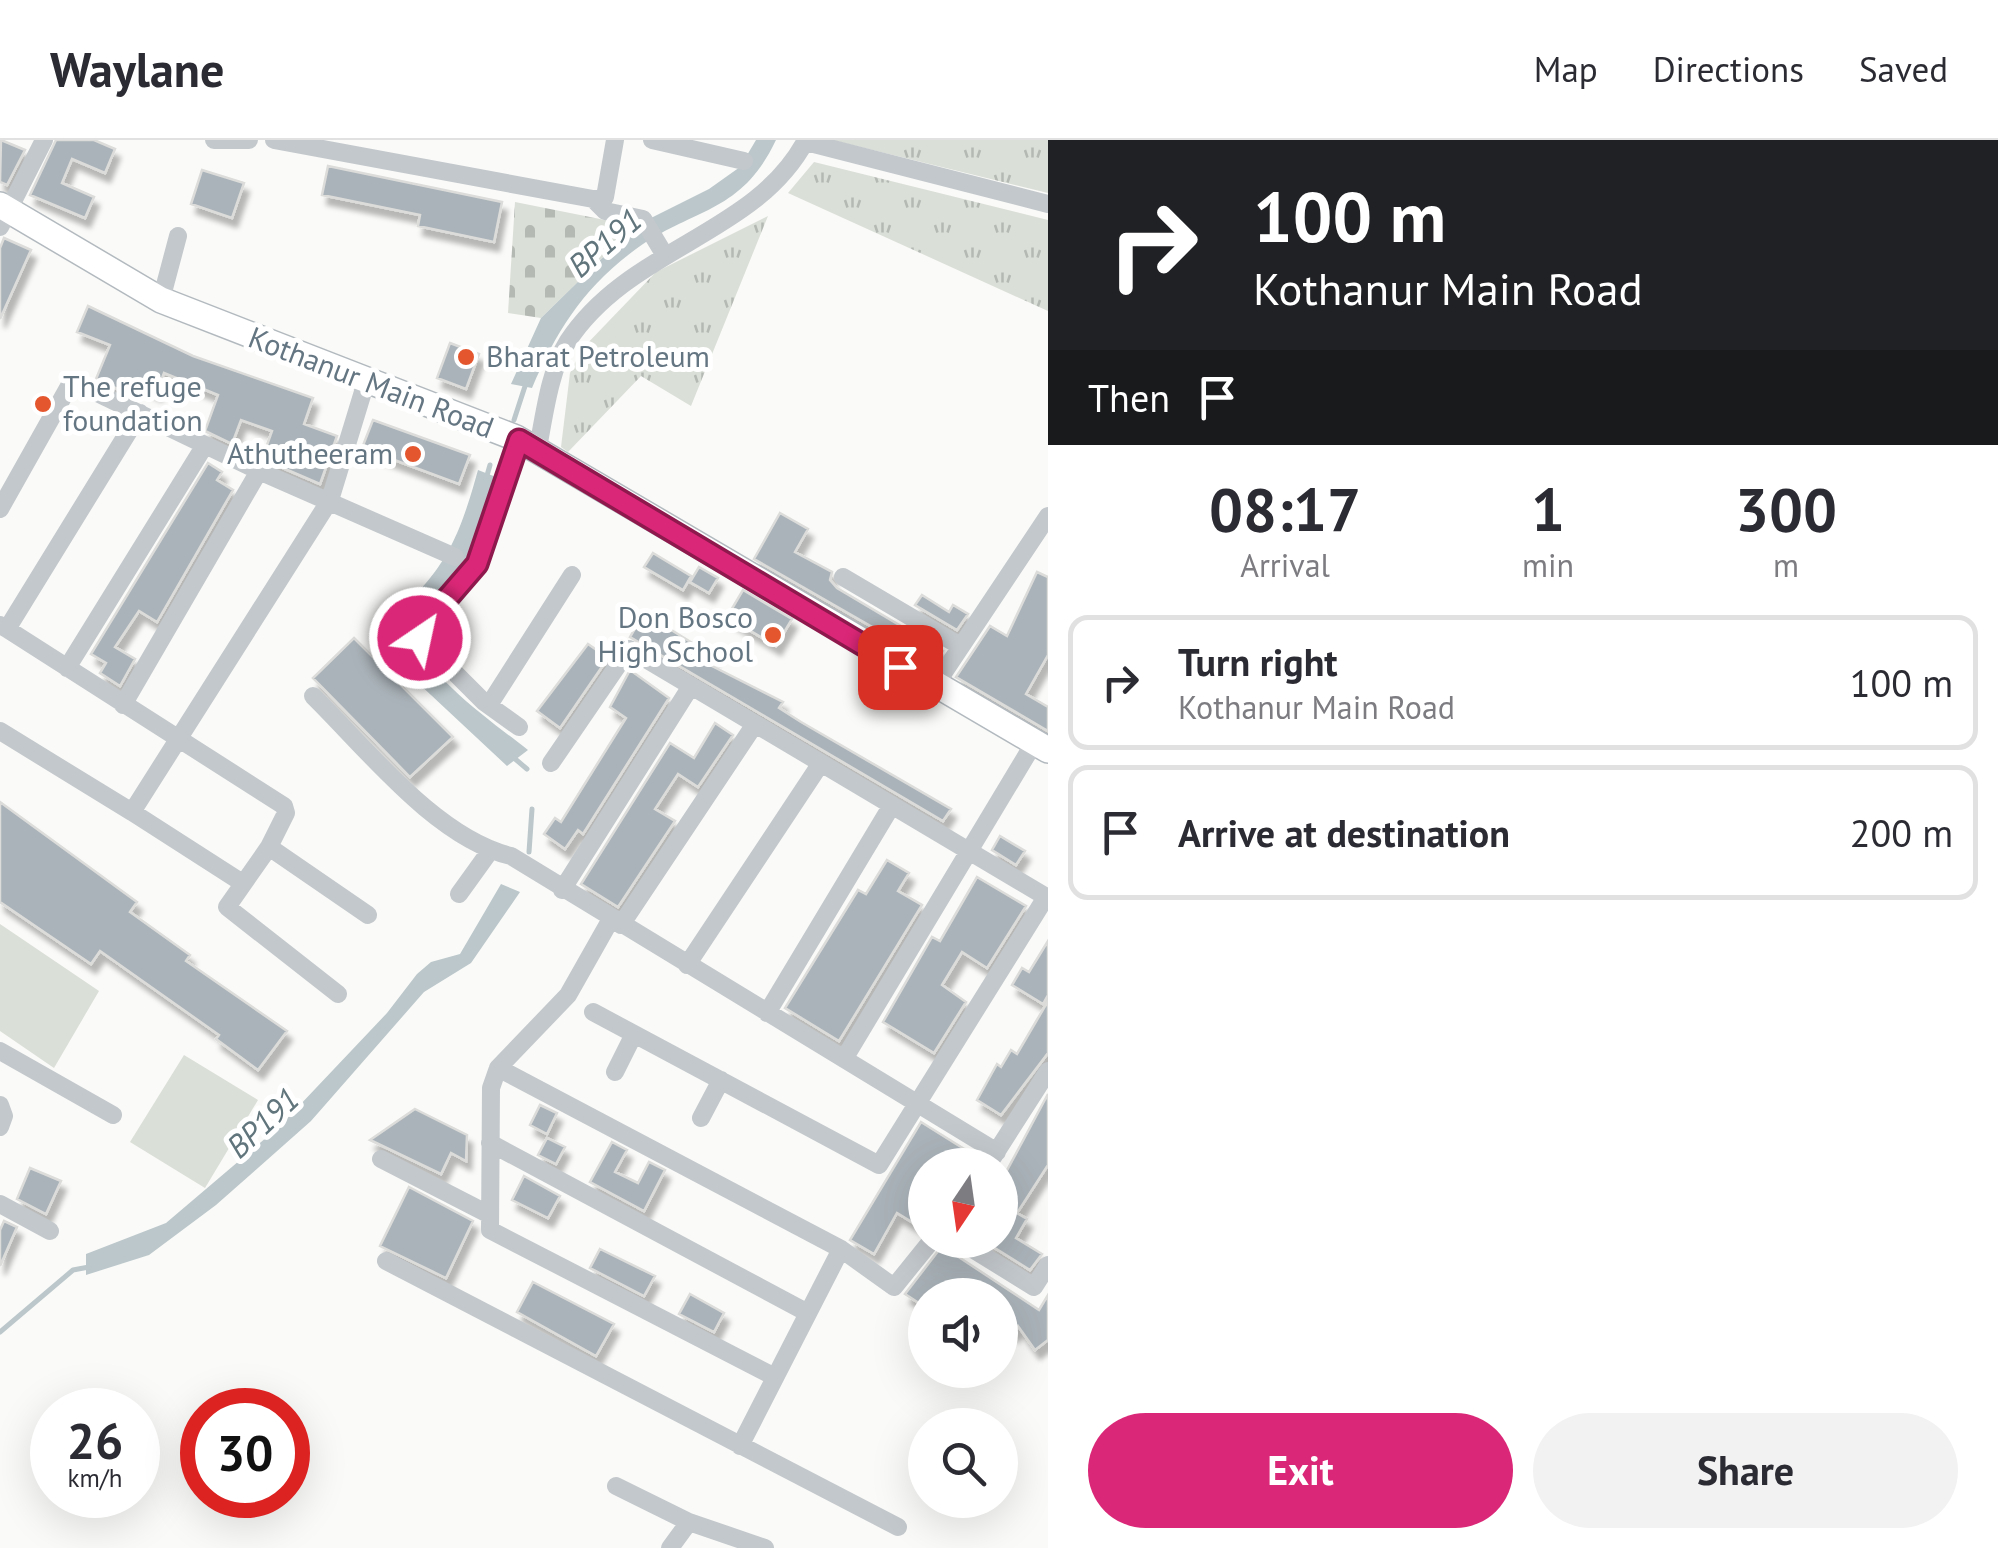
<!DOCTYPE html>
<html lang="en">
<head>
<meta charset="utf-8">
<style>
	body { margin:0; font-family:"PT Sans",sans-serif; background:#f2f2f3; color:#2b2b33; height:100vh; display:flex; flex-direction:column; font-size:38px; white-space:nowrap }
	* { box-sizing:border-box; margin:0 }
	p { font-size:32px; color:#7c7c81 }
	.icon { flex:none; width:55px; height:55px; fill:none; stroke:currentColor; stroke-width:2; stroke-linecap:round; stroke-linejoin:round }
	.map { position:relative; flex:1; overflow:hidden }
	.details { display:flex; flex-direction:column; background:#fff; width:950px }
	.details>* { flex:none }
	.banner { background:#202124; color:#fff; overflow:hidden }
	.needle { width:65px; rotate:193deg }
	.tools { position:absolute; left:908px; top:1008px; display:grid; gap:20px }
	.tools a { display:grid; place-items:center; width:110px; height:110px; border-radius:50%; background:#fff; box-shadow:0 10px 40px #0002; font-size:50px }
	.speed { position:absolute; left:30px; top:1248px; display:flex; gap:20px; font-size:50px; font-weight:700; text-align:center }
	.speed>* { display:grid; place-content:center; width:130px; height:130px; border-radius:50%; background:#fff; box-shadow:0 10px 40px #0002; line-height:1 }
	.speed small { font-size:25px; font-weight:400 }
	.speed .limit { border:15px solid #d22; background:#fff; color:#111 }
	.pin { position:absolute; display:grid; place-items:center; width:85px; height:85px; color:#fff; margin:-42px; border-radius:20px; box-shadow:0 5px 15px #0006 }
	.me { position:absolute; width:110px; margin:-55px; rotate:34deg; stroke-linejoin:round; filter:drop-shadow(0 0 8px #0008) }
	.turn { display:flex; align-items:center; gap:35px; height:210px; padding:0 40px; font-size:45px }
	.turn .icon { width:130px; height:130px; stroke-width:2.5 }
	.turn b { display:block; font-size:70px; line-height:85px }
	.then { display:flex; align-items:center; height:95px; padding:0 40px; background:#0003; gap:20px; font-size:38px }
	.eta { display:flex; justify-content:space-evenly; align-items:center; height:170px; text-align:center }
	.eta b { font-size:60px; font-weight:700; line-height:70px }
	.action { display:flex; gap:20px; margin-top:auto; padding:20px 40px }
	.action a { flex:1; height:115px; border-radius:60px; background:#db2777; color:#fff; font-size:40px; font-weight:700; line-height:115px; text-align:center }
	.action a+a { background:#f2f2f3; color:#2b2b33 }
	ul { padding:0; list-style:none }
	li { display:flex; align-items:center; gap:30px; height:135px; margin:0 20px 15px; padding:0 20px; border:5px solid #e1e1e2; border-radius:20px }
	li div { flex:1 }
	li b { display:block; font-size:38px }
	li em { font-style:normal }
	header { display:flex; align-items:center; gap:60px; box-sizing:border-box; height:140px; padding:0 50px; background:#fff; border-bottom:2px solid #e1e1e2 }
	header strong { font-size:48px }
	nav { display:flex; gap:55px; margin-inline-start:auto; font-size:35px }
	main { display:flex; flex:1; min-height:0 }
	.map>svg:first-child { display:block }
	.grass { fill:url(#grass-tufts) }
	.cemetery { fill:url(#cemetery-stones) }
	.pitch { fill:#dadfd7 }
	.water { fill:#bbc7cb }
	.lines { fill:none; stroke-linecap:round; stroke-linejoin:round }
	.stream { stroke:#bbc7cb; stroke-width:5 }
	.building { fill:#aab3b9; stroke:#dcdcda; stroke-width:2.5; filter:url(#shadow) }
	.secondary-casing { stroke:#b3babf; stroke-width:28 }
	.minor { stroke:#c3c8cc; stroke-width:18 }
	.secondary { stroke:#fff; stroke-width:25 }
	.route-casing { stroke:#8e194d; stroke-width:25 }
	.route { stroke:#db2777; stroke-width:18 }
	.poi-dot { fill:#e4572e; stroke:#fff; stroke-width:4 }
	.labels { text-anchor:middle; stroke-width:10; stroke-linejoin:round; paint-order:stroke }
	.poi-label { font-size:30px; fill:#657683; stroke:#fff; text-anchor:start }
	.street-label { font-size:30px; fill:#657683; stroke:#fff }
	.water-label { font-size:32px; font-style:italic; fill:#60757c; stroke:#fff }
</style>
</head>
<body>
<header>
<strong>Waylane</strong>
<nav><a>Map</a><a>Directions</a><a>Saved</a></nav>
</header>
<main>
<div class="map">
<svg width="1048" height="1408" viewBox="0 0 1048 1408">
	<defs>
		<pattern id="grass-tufts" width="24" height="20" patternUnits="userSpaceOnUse" patternTransform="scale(2.5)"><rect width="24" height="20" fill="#dadfd7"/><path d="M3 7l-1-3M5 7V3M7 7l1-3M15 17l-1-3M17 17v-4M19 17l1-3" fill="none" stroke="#b4b9b4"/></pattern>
		<pattern id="cemetery-stones" width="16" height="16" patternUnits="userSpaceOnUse" patternTransform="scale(2.5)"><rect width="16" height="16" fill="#dadfd7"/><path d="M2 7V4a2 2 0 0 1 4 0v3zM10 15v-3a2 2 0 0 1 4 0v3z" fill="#b4b9b4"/></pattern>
		<filter id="shadow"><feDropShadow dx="5" dy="9" stdDeviation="2.5" flood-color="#0004"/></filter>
	</defs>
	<rect width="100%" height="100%" fill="#fafaf8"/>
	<!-- grass -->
	<path class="grass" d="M832,0h216v53z
		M814,22l234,58v91l-260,-118z
		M768,76l-77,190 -50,-30 -73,76 -7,-5 9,-74 12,-24 74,-77z"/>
	<!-- cemetery -->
	<path class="cemetery" d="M515,62l120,24 -94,92 -33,-5z"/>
	<!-- pitch -->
	<path class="pitch" d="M0,784l99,67 -45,77 -54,-37z
		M184,915l74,45 -53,88 -75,-46z"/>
	<!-- water -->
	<path class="water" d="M756,0h20c-36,76 -85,67 -144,112 -50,38 -76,80 -100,136l-21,-4 30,-66 94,-92 74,-37 31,-22z
		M478,330l18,7 -24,79 -61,76c16,45 80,89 117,118l-21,16 -136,-127c67,-65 82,-78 107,-169z
		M501,744l19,8 -49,71 -47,29 -113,129 -95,84 -67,50 -63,20v-21l80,-31 114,-97 107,-113 30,-39 14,-12 29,-8z"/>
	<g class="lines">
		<!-- stream -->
		<path class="stream" d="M514,280l13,-40
			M486,339l4,-14
			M514,618l13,11
			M529,712l3,-43
			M0,1192l73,-62 16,-3"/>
	</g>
	<!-- building -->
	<path class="building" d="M1,0l24,10 -18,35 -7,-3z
		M56,0h38l21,9 -10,24 -33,-14 -10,24 32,14 -9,21 -55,-23z
		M328,26l174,36 -8,40 -76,-16 2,-11 -98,-20z
		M202,30l42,13 -12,35 -41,-14z
		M4,98l27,12 -31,69v-71z
		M88,166l105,50 120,42 -9,26 33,12 -17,48 -58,-25 10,-28 -31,-11 -9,24 -27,-13 13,-36 -54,-22 -7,19 -27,-12 -6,12 -28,-13 14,-34 -33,-13z
		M450,203l29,11 -13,35 -29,-11z
		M373,280l97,35 -11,29 -97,-36z
		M208,323l14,9 -5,8 16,10 -76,132 -18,-11 -24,36 20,12 -15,27 -20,-13 6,-10 -15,-9z
		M780,373l28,16 -13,23 37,20 -2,8 7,8 106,63 -8,12 -181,-104z
		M653,413l38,23 -8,14 -39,-23z
		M699,427l19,11 -9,15 -19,-11z
		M1037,432l11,5v78l-22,39 22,13v24l-92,-54 34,-51 17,10z
		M743,450l49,29 -16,27 -49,-29z
		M922,455l27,17 4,-7 15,9 -11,16 -42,-25z
		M644,473l53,33 -3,3 19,11 -3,5 73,37 -4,6 22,14 150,87 -8,12 -313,-184z
		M354,498l99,99 -43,40 -97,-99z
		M588,504l20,14 -48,70 -23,-17z
		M630,530l39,28 -86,136 -5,-4 -13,19 -21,-15 11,-16 6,4 65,-104 -16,-11z
		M715,583l18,12 -35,52 -20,-13 -23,35 20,12 -57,86 -37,-23 89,-141 24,15z
		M0,662l137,100 -7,10 60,43 -4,6 101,70 -29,39 -42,-31 3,-4 -119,-84 -9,13 -91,-62z
		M1000,696l25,15 -9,14 -24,-15z
		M887,720l22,13 -11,18 24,14 -83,136 -54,-33 73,-118 8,4z
		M977,737l49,29 -39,62 -25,-16 -20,33 24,17 -32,51 -51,-31 49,-85 8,4z
		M1048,801v54l-5,9 -31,-19 10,-17 7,4z
		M1048,861v52l-47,62 -24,-15 20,-36 4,3 10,-17 6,4z
		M1048,954v71l-31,48 10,6 -11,19 26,16 -12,16 -48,-30h18v-22l9,-15 -9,-6v-28l6,3z
		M540,965l17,8 -10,21 -17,-9z
		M415,969l52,26 -1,26 -15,-8 -10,21 -71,-34z
		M921,982l56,35 -4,8h-48v65l-28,-17 -23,41 -24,-14z
		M547,998l18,9 -9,17 -18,-9z
		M612,1002l15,8 -12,22 23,11 11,-21 16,8 -21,41 -54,-29z
		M30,1028l31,13 -15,33 -29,-15z
		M524,1036l36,20 -12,22 -36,-18z
		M409,1047l64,34 -27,57 -66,-32z
		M4,1081l13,6 -17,39v-36z
		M942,1106l97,64 9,-15v45l-13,10 -17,-24 -4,7 -14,-9v-29h-75v12l-20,-13z
		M600,1109l55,27 -11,20 -54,-28z
		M533,1142l81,42 -18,32 -79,-44z
		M690,1154l34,19 -10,19 -35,-18z"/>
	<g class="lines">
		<defs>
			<path id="secondary" d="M0,65l161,95 355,138 532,312"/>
		</defs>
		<!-- secondary casing -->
		<use href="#secondary" class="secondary-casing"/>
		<!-- minor -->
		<path class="minor" d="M214,0h35
			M274,0l319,59 12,-2 10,-57
			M652,0l92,21
			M806,2l242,62
			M593,59l12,12 38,8 21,35
			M0,87l44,-87
			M161,160l17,-64
			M519,300l-42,124 -57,66v8l64,64 35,25
			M537,313c7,-35 12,-82 31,-112 62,-94 188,-106 238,-201
			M0,369l72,-128 187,90 196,86
			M843,437l117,69
			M0,485l7,4 133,-216
			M7,489l277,177 2,7 -17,34 -42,60 111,87
			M67,528l138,-223
			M934,547l114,-171
			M313,556c54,53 123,142 198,160l486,296
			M123,565l136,-234
			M489,565l83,-130
			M0,591l132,81 198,-312 36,-118
			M551,623l78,-114 419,249
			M132,672l109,70
			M269,707l99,68
			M562,750l129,-204
			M459,754l31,-43
			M611,779l-43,76 -70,73 -7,20 -1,142 285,147
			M621,785l134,-201
			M687,825l134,-202
			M593,872l286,153 167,-268
			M767,873l125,-208
			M0,911l113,64
			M844,919l190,-316
			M498,928l343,181 53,38 38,-47
			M615,932l19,-38
			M0,965l4,11 -4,11
			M701,978l20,-38
			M490,1003l316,169
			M381,1019l109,56
			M988,1025l60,-94
			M0,1064l50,27
			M958,1100l76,47 14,-22
			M386,1121l512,266
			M740,1306l101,-197
			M616,1346l73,36 76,26
			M670,1408l19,-26"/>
		<!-- secondary -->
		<use href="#secondary" class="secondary"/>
	</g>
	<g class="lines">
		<defs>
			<path id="route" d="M420,498v-8l57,-66 42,-124 381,227"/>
		</defs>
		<!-- route casing -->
		<use href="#route" class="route-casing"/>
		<!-- route -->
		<use href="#route" class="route"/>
	</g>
	<!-- markers -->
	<g class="poi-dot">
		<circle cx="466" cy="217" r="10"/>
		<circle cx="43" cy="264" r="10"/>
		<circle cx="413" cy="314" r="10"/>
		<circle cx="773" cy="495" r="10"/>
	</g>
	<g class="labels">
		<!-- poi labels -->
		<g class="poi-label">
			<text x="486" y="227">Bharat Petroleum</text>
			<text x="63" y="257">The refuge<tspan x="63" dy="34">foundation</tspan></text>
			<text x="393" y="324" text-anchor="end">Athutheeram</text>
			<text x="753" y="488" text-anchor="end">Don Bosco<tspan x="753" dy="34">High School</tspan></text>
		</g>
		<!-- street labels -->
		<g class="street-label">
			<text transform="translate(371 243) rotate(21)" y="10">Kothanur Main Road</text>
		</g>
		<!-- water labels -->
		<g class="water-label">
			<text transform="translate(605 103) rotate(-41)" y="11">BP191</text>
			<text transform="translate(263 983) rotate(-43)" y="11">BP191</text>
		</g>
	</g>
</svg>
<div class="tools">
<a><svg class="needle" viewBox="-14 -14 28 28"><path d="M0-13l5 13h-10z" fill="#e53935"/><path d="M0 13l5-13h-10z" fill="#7c7c81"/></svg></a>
<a><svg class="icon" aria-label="sound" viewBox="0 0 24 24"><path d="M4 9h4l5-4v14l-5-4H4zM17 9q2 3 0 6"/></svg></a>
<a><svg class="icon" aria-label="search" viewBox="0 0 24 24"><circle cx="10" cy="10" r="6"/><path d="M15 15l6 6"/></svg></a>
</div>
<div class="speed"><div>26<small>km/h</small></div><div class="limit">30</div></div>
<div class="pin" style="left:900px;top:527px;background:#d93025"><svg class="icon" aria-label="arrive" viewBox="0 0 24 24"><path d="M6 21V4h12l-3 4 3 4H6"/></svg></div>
<svg class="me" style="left:420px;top:498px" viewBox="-20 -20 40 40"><circle r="17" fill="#db2777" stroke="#fff" stroke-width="3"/><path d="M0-11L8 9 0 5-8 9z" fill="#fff"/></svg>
</div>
<section class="details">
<div class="banner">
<div class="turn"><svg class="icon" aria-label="right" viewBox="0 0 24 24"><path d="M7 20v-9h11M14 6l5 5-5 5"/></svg><div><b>100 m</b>Kothanur Main Road</div></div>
<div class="then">Then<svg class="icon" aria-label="arrive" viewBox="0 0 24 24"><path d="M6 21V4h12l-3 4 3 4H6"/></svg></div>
</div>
<div class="eta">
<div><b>08:17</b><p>Arrival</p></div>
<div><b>1</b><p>min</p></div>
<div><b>300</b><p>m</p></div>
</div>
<ul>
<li><svg class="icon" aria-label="right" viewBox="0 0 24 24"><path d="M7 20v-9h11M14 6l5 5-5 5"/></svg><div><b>Turn right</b><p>Kothanur Main Road</p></div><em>100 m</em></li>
<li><svg class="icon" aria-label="arrive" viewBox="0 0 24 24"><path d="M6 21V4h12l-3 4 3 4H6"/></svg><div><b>Arrive at destination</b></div><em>200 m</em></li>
</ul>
<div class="action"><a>Exit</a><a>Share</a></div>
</section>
</main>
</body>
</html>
